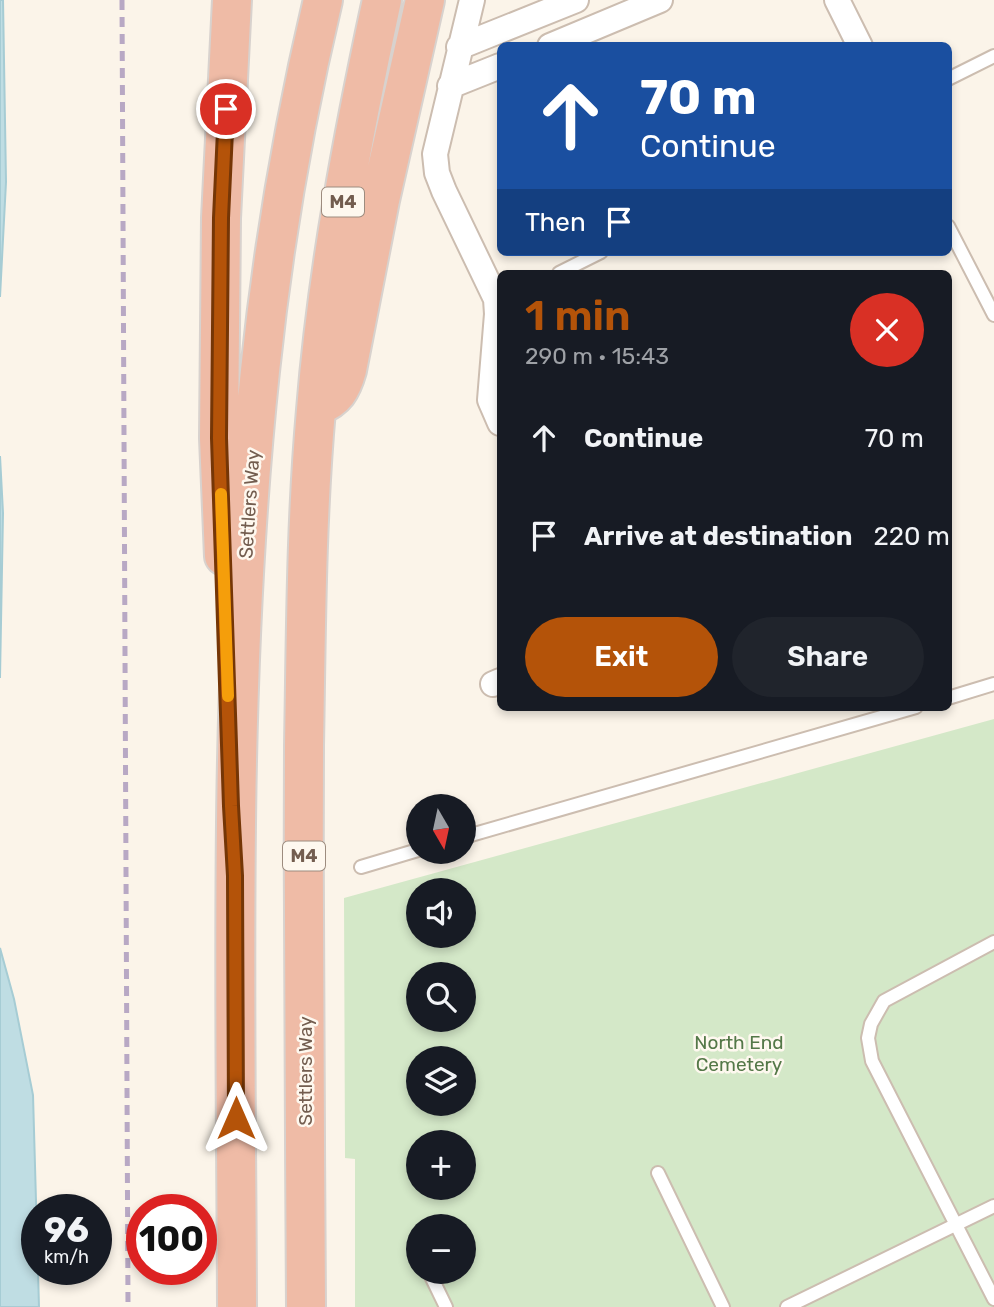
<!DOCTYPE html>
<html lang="en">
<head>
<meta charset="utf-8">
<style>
	body { margin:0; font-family:Rubik,sans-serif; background:#20242c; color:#f1f3f6; height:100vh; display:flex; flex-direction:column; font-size:26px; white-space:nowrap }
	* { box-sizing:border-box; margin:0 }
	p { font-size:23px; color:#9ea1a6 }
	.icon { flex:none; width:38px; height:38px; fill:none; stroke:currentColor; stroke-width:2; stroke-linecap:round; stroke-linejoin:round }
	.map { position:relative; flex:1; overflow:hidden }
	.drawer { position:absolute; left:497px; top:270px; width:455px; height:441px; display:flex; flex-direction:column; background:#171b24; border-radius:10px; box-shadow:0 4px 10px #0003 }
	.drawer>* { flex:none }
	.hud { position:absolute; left:497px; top:42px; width:455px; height:214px; border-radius:10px; box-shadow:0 4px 10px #0003; background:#1a4fa0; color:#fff; overflow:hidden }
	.needle { width:46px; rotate:171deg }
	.buttons { position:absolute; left:406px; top:794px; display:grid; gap:14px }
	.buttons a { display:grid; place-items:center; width:70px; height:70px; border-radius:50%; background:#171b24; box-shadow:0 4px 10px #0003; font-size:35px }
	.speed { position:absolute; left:21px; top:1194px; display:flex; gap:14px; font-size:35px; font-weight:700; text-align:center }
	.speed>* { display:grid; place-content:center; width:91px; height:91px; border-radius:50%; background:#171b24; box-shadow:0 4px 10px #0003; line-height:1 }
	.speed small { font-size:18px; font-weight:400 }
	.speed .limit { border:10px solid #d22; background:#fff; color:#111 }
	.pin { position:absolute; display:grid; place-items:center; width:60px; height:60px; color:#fff; margin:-30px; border:4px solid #fff; border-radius:50%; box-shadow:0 2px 7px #0007 }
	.me { position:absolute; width:77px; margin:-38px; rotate:0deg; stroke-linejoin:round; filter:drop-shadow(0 0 5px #0008) }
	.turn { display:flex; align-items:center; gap:24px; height:147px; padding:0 28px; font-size:32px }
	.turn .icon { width:91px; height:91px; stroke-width:2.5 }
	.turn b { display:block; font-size:49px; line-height:60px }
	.then { display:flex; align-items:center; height:66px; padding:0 28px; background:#0003; gap:14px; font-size:26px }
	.round { display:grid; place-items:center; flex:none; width:74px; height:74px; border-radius:37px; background:#20242c }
	.summary { display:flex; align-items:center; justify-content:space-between; height:119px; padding:0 28px }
	h1 { font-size:42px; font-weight:600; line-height:52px; color:#b45309 }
	.primary-button { display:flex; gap:14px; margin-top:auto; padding:14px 28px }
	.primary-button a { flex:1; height:80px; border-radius:42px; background:#b45309; color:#fff; font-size:28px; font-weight:600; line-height:80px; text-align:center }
	.primary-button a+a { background:#20242c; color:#f1f3f6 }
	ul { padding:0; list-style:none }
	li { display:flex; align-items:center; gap:21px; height:98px; padding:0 28px }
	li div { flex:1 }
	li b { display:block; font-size:26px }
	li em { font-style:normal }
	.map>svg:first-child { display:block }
	.green { fill:#d4e8c8; fill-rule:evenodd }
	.water { fill:#bfdde3; stroke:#a6ccd4; stroke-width:2 }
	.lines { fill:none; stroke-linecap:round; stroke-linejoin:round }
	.lane-casing { stroke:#ccbdb0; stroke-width:16 }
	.street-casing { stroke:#ccbdb0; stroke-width:28 }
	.highway-casing { stroke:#d8d2ce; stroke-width:42 }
	.lane { stroke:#fff; stroke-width:12 }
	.street { stroke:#fff; stroke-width:24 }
	.highway { stroke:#efbba6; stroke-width:38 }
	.rail { stroke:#b8a8c4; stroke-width:5; stroke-dasharray:10 7; stroke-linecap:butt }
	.route-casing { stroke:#753606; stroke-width:18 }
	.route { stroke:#b45309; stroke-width:12 }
	.slow { stroke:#f59e0b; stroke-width:12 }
	.labels { text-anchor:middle; stroke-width:5; stroke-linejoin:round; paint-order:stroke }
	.shield { fill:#fef8ef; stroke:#9d8c7f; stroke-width:2 }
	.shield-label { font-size:18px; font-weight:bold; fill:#735d4f }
	.street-label { font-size:19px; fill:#735d4f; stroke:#fef8ef }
	.park-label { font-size:19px; fill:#547848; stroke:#fef8ef }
</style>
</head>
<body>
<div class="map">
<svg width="994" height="1307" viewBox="0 0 994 1307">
	<rect width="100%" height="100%" fill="#fbf4e9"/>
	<!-- green -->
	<path class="green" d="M994,719v588h-639v-148l-10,-1 -1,-260zM418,891h46v45h-46zM418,975h46v45h-46zM418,1059h46v45h-46zM418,1143h46v45h-46zM418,1227h46v45h-46z"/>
	<!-- water -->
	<path class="water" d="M0,0h3l3,182 -6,115z
		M0,456l3,57 -3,165z
		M0,948l14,51 19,96 6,212h-39z"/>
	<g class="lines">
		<defs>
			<path id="lane" d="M948,79l46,-23
				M948,226l46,89
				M559,273l42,-21
				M948,698l46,-14
				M464,837l452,-130
				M361,867l57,-17
				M994,942l-110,59 -13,23 -3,14 4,23 122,238
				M658,1173l65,134
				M429,1272l17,35
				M787,1307l207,-101"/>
			<path id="street" d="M472,0l-37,154 2,19 7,18 52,108 1,15 -7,86 10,23
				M837,0l23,46
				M550,46l110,-46
				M459,47l117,-47
				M450,86l50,-20
				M493,684l7,-3"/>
			<path id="highway" d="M317,406c19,-7 25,-18 30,-36l33,-170 45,-200
				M224,556l-5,-118 2,-220 11,-218
				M237,1307c-1,-312 -10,-626 23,-936 13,-125 34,-249 63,-371
				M306,1307c-1,-187 -3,-374 -2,-561 2,-112 2,-224 12,-336 11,-138 37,-275 66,-410"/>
		</defs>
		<!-- lane casing -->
		<use href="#lane" class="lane-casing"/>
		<!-- street casing -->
		<use href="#street" class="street-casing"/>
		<!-- highway casing -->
		<use href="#highway" class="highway-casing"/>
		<!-- lane -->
		<use href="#lane" class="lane"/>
		<!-- street -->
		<use href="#street" class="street"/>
		<!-- highway -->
		<use href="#highway" class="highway"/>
		<!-- rail -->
		<path class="rail" d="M122,0l6,1307"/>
	</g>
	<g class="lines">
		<defs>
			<path id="route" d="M226,109l-5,109 -2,220 12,368 4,70 1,242"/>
		</defs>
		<!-- route casing -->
		<use href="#route" class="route-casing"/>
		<!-- route -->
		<use href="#route" class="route"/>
		<!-- slow -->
		<path class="slow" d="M221,494l7,202"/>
	</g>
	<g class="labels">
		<!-- shield labels -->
		<g class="shield">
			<rect x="322" y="187.5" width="42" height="29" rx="5"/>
			<rect x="283" y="841.5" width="42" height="29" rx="5"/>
		</g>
		<g class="shield-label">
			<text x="343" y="208">M4</text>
			<text x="304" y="862">M4</text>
		</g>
		<!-- street labels -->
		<g class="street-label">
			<text transform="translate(249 504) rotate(-86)" y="7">Settlers Way</text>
			<text transform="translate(305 1071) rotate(-90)" y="7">Settlers Way</text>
		</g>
		<!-- park labels -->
		<g class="park-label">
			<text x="739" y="1049">North End<tspan x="739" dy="22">Cemetery</tspan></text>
		</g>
	</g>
</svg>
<div class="buttons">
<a><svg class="needle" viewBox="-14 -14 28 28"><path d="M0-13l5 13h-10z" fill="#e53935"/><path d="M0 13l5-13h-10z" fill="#9ea1a6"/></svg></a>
<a><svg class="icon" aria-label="sound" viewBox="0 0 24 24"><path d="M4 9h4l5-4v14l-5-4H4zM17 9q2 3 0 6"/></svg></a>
<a><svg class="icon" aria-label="search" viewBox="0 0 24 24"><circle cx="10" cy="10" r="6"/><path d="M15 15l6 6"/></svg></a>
<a><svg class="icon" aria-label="layers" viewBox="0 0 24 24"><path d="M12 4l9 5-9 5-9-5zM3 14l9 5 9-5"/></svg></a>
<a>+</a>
<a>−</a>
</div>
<div class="speed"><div>96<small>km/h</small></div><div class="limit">100</div></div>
<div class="pin" style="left:226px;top:109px;background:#d93025"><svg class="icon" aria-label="arrive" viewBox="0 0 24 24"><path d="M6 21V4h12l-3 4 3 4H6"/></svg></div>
<svg class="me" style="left:236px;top:1118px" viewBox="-20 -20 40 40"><path d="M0-17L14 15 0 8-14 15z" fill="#b45309" stroke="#fff" stroke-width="4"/></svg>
<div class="hud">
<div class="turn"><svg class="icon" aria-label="ahead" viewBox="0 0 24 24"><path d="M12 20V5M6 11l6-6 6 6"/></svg><div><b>70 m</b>Continue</div></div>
<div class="then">Then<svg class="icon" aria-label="arrive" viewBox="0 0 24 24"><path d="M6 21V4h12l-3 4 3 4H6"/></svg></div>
</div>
<section class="drawer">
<div class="summary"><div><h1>1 min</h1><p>290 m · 15:43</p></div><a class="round" style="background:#d93025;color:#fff"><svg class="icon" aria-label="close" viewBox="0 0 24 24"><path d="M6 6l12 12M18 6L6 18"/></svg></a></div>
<ul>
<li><svg class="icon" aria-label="ahead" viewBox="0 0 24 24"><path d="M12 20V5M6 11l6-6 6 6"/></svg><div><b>Continue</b></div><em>70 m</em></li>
<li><svg class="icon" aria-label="arrive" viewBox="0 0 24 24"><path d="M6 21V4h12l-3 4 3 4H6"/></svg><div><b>Arrive at destination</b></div><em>220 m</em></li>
</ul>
<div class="primary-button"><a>Exit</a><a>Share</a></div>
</section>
</div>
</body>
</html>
